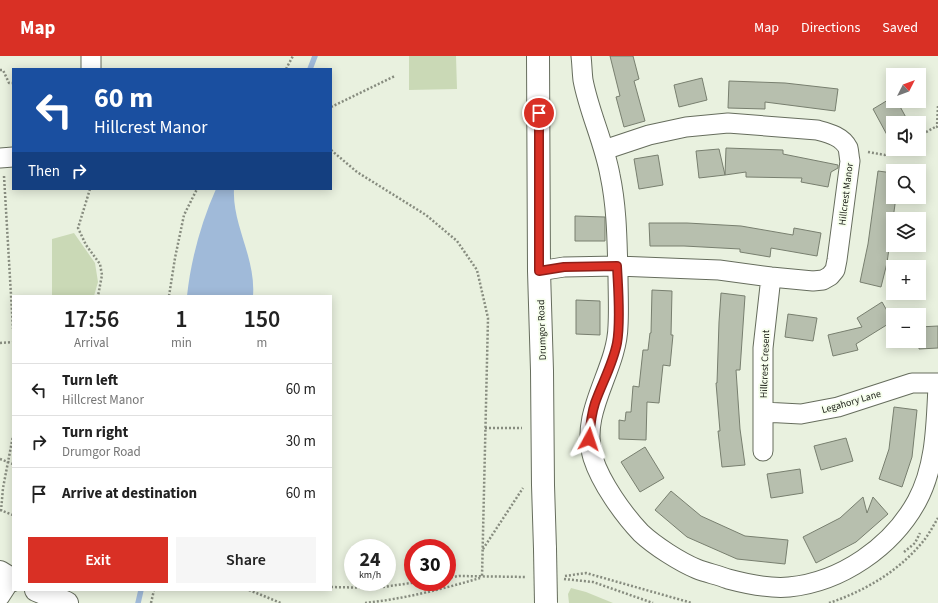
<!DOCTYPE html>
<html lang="en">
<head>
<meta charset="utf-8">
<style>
	body { margin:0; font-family:"Source Sans 3",sans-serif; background:#f6f6f6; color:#222; height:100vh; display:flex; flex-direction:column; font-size:15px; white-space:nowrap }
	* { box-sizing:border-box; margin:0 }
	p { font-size:13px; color:#767676 }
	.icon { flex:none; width:22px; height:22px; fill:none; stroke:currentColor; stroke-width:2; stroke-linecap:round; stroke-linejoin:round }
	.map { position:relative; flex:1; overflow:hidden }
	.sheet { position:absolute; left:12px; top:239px; width:320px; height:296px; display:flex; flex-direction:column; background:#fff; border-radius:0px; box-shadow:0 2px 10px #0003 }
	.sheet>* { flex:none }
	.top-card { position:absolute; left:12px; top:12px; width:320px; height:122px; border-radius:0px; box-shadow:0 2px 10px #0003; background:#1a4fa0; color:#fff; overflow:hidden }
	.needle { width:26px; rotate:48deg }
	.buttons { position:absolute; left:886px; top:12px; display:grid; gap:8px }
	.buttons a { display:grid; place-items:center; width:40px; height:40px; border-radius:0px; background:#fff; box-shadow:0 2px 10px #0003; font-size:20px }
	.speed { position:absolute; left:344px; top:483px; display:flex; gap:8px; font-size:20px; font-weight:700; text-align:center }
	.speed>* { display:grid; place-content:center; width:52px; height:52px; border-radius:50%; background:#fff; box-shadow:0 2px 10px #0003; line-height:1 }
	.speed small { font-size:10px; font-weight:400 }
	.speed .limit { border:6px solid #d22; background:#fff; color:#111 }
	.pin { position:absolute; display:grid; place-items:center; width:34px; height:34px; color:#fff; margin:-17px; border:2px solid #fff; border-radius:50%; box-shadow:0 1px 4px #0007 }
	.me { position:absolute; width:44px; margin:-22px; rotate:5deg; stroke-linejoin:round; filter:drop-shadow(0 0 3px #0008) }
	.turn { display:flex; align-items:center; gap:14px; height:84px; padding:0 16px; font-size:18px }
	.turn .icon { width:52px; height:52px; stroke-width:2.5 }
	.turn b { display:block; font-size:28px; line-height:34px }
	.then { display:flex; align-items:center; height:38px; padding:0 16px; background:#0003; gap:8px; font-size:15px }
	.eta { display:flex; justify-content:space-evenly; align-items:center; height:68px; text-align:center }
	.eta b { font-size:24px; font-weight:600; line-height:28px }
	.cta { display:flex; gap:8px; margin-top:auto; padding:8px 16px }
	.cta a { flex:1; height:46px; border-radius:0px; background:#d93025; color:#fff; font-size:16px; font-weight:600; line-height:46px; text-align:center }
	.cta a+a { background:#f6f6f6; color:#222 }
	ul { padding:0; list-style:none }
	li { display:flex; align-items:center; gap:12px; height:52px; padding:0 16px; border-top:1px solid #e0e0e0 }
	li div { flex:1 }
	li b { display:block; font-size:15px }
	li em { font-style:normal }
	header { display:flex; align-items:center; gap:24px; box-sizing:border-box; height:56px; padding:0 20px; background:#d93025; color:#fff }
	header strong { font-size:19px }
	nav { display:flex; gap:22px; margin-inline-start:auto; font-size:14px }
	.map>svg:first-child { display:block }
	.green { fill:#cad9b6 }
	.water { fill:#a0bad9 }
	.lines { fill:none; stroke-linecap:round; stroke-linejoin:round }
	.stream { stroke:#a0bad9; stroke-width:5.5 }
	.building { fill:#b7bfae; stroke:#787f6f }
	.minor-casing { stroke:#666d5d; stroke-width:21 }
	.tertiary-casing { stroke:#666d5d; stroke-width:24 }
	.secondary-casing { stroke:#666d5d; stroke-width:24 }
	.path { stroke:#878c7f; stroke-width:2.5; stroke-dasharray:2 2; stroke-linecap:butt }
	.minor { stroke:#fff; stroke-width:19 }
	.tertiary { stroke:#fff; stroke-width:22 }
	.secondary { stroke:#fff; stroke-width:22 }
	.tertiary-bridge-casing { stroke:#666d5d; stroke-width:24; stroke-linecap:butt }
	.tertiary-bridge { stroke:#fff; stroke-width:22 }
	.route-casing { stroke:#8d1f18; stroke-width:10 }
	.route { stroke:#d93025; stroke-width:7 }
	.labels { text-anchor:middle; stroke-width:3.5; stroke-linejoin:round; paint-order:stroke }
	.street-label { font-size:10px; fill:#1a1d16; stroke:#f6feec }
</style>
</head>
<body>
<header>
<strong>Map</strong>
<nav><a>Map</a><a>Directions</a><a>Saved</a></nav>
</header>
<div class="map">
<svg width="938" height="547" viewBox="0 0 938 547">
	<rect width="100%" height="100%" fill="#e9f1df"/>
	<!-- green -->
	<path class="green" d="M409,0h47l1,33 -48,1z
		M74,177l21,30 3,19 -4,14h-42v-57z
		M571,532l15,4 27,11h-44l-1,-9z"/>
	<!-- water -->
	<path class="water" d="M216,133h18c-2,35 22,69 19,107h-66c4,-37 14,-73 29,-107z"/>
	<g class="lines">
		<!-- stream -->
		<path class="stream" d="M310,13l5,-13
			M138,547l3,-13"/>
	</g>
	<!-- building -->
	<path class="building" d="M610,0h23l6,23 -5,2 11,40 -21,6 -8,-30 4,-1z
		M702,22l5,22 -28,7 -5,-22z
		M729,25l56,2 53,6 -3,22 -70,-9v7l-37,-1z
		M893,41v4h4l12,22h-16v23l-20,-37z
		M726,92l57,2v4l55,11v3l-7,4 -3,15 -27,-5 1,-4 -56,-1v-5l-21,3z
		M719,93l6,26 -26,3 -3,-27z
		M658,99l5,30 -24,4 -5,-30z
		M878,115l15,2v24h3l-9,66 -6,24 -21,-5 8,-38z
		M575,160l30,1v24h-30z
		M649,167h38l54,3 52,9 1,-7 27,5 -4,23 -46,-8 -1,9 -30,-5v-3l-56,-3h-34z
		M652,234l20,1 -1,44h2l-3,31 -7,-1 -4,38 -12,-1 -1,38 -27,-1v-19l6,1 1,-9h5l2,-26 6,1 4,-37h5l2,-17h1z
		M721,237l24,3 -5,74h-4l4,59 5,36 -23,2 -4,-36h2l-4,-48h1l2,-61z
		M576,244l24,1v34l-24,-1z
		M882,246l11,19 -37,23 2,6 -25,6 -5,-21 34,-8 -5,-9z
		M788,258l29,4 -4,23 -28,-4z
		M938,270v22l-19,1v-22z
		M894,351l23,3 -5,47 -10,30 -23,-8 10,-30z
		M846,382l7,23 -32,9 -7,-24z
		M645,391l19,31 -24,14 -19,-30z
		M800,413l3,24 -32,5 -4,-24z
		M671,435l30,25 44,20 43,4 -3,24 -48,-5 -50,-22 -32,-27z
		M863,441l4,16 6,-16 15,17 -32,28 -40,21 -13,-26 37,-19z"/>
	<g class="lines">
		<defs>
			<path id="minor" d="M91,0v13
				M581,0c1,8 1,16 2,24 6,32 21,62 27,95 7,33 7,66 8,99 0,17 1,35 0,52 -1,45 -39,85 -25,132 8,25 30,56 48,75 14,13 39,29 56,36 10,4 21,6 31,10 19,5 41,10 61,8 52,-5 103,-40 128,-86 19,-35 19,-77 21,-115
				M0,102l13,-1
				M539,215l25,-4 53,-1 102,4 52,7 42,4 10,-1 7,-4 5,-6 2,-10 13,-99c-1,-4 -1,-9 -2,-13 -6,-12 -20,-15 -31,-18l-89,-7 -42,4 -37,8 -45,15
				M763,356l38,2 37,-7 74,-24h26
				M763,395v-103l8,-71
				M0,540l11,-17"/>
			<path id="tertiary" d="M538,0l1,215 3,100 1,114 2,64"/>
			<path id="secondary" d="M0,516l13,8
				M36,534l31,13"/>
		</defs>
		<!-- minor casing -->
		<use href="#minor" class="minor-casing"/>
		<!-- tertiary casing -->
		<use href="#tertiary" class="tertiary-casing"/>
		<!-- secondary casing -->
		<use href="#secondary" class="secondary-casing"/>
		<!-- path -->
		<path class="path" d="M286,13l7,-13
			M0,14h3l6,13h4
			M938,50l-1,20 1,3
			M331,51l64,-31
			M919,80l18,-10
			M331,94l26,22 69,43 31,26 20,29 11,48 -6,259
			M868,96l17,3 11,-6
			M4,120l9,153
			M90,133l-12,39 8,17 14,19 2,11 -4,21
			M169,240l6,-38 9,-43 13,-26
			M0,287l13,-1
			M485,372h37
			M0,403l13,5
			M0,454l13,5
			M1,455l2,-23 10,-52
			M483,493l40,-61
			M904,496l11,-9 5,-10
			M565,520l21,-3 106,30
			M447,522l12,-2 67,1
			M564,523l29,3 60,21
			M331,531l45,1 42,-6
			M249,534l32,13
			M151,547l3,-13
			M365,547c38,-4 78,-14 115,-25
			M829,547c33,-11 67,-30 90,-57 8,-8 13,-18 19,-28"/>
		<!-- minor -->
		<use href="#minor" class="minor"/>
		<!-- tertiary -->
		<use href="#tertiary" class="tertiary"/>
		<!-- secondary -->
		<use href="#secondary" class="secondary"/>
		<defs>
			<path id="tertiary-bridge" d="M545,493l1,54"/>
		</defs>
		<!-- tertiary-bridge casing -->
		<use href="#tertiary-bridge" class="tertiary-bridge-casing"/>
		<!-- tertiary-bridge -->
		<use href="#tertiary-bridge" class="tertiary-bridge"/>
	</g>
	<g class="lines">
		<defs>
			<path id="route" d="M539,57v158l25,-4 53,-1c1,22 4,55 0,77 -4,21 -15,40 -22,60 -4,12 -5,24 -6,36"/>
		</defs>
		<!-- route casing -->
		<use href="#route" class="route-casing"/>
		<!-- route -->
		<use href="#route" class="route"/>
	</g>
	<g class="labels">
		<!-- street labels -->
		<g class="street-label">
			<text transform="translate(845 138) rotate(-83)" y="4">Hillcrest Manor</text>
			<text transform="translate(541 274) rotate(-92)" y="4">Drumgor Road</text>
			<text transform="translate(764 308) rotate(-88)" y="4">Hillcrest Cresent</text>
			<text transform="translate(851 345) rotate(-16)" y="4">Legahory Lane</text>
		</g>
	</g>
</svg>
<div class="buttons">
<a><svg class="needle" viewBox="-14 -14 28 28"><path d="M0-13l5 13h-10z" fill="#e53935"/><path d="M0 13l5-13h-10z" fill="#767676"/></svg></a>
<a><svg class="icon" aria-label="sound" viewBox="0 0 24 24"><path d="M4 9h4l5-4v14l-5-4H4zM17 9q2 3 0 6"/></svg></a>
<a><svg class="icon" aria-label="search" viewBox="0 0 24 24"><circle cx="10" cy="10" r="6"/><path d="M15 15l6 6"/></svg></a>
<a><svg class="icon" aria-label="layers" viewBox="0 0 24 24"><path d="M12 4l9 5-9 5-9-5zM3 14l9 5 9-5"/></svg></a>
<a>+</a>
<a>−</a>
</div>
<div class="speed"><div>24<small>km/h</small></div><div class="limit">30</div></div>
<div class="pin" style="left:539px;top:57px;background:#d93025"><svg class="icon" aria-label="arrive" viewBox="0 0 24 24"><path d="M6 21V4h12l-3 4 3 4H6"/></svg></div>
<svg class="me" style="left:589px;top:383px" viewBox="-20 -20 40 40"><path d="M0-17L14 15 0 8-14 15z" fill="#d93025" stroke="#fff" stroke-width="4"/></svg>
<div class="top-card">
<div class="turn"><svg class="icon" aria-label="left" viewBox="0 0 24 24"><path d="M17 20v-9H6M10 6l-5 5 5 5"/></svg><div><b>60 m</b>Hillcrest Manor</div></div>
<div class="then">Then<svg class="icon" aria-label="right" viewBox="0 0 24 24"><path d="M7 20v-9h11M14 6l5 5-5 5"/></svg></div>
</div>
<section class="sheet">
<div class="eta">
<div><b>17:56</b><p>Arrival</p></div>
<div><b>1</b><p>min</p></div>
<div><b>150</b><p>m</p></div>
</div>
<ul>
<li><svg class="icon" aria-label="left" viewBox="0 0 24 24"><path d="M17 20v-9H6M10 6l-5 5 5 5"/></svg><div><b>Turn left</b><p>Hillcrest Manor</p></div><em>60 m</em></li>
<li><svg class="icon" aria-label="right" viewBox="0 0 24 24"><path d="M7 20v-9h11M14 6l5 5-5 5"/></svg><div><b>Turn right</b><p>Drumgor Road</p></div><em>30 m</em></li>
<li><svg class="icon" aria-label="arrive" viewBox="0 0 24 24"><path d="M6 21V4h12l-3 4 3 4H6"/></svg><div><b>Arrive at destination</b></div><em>60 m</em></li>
</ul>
<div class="cta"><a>Exit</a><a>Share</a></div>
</section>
</div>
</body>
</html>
